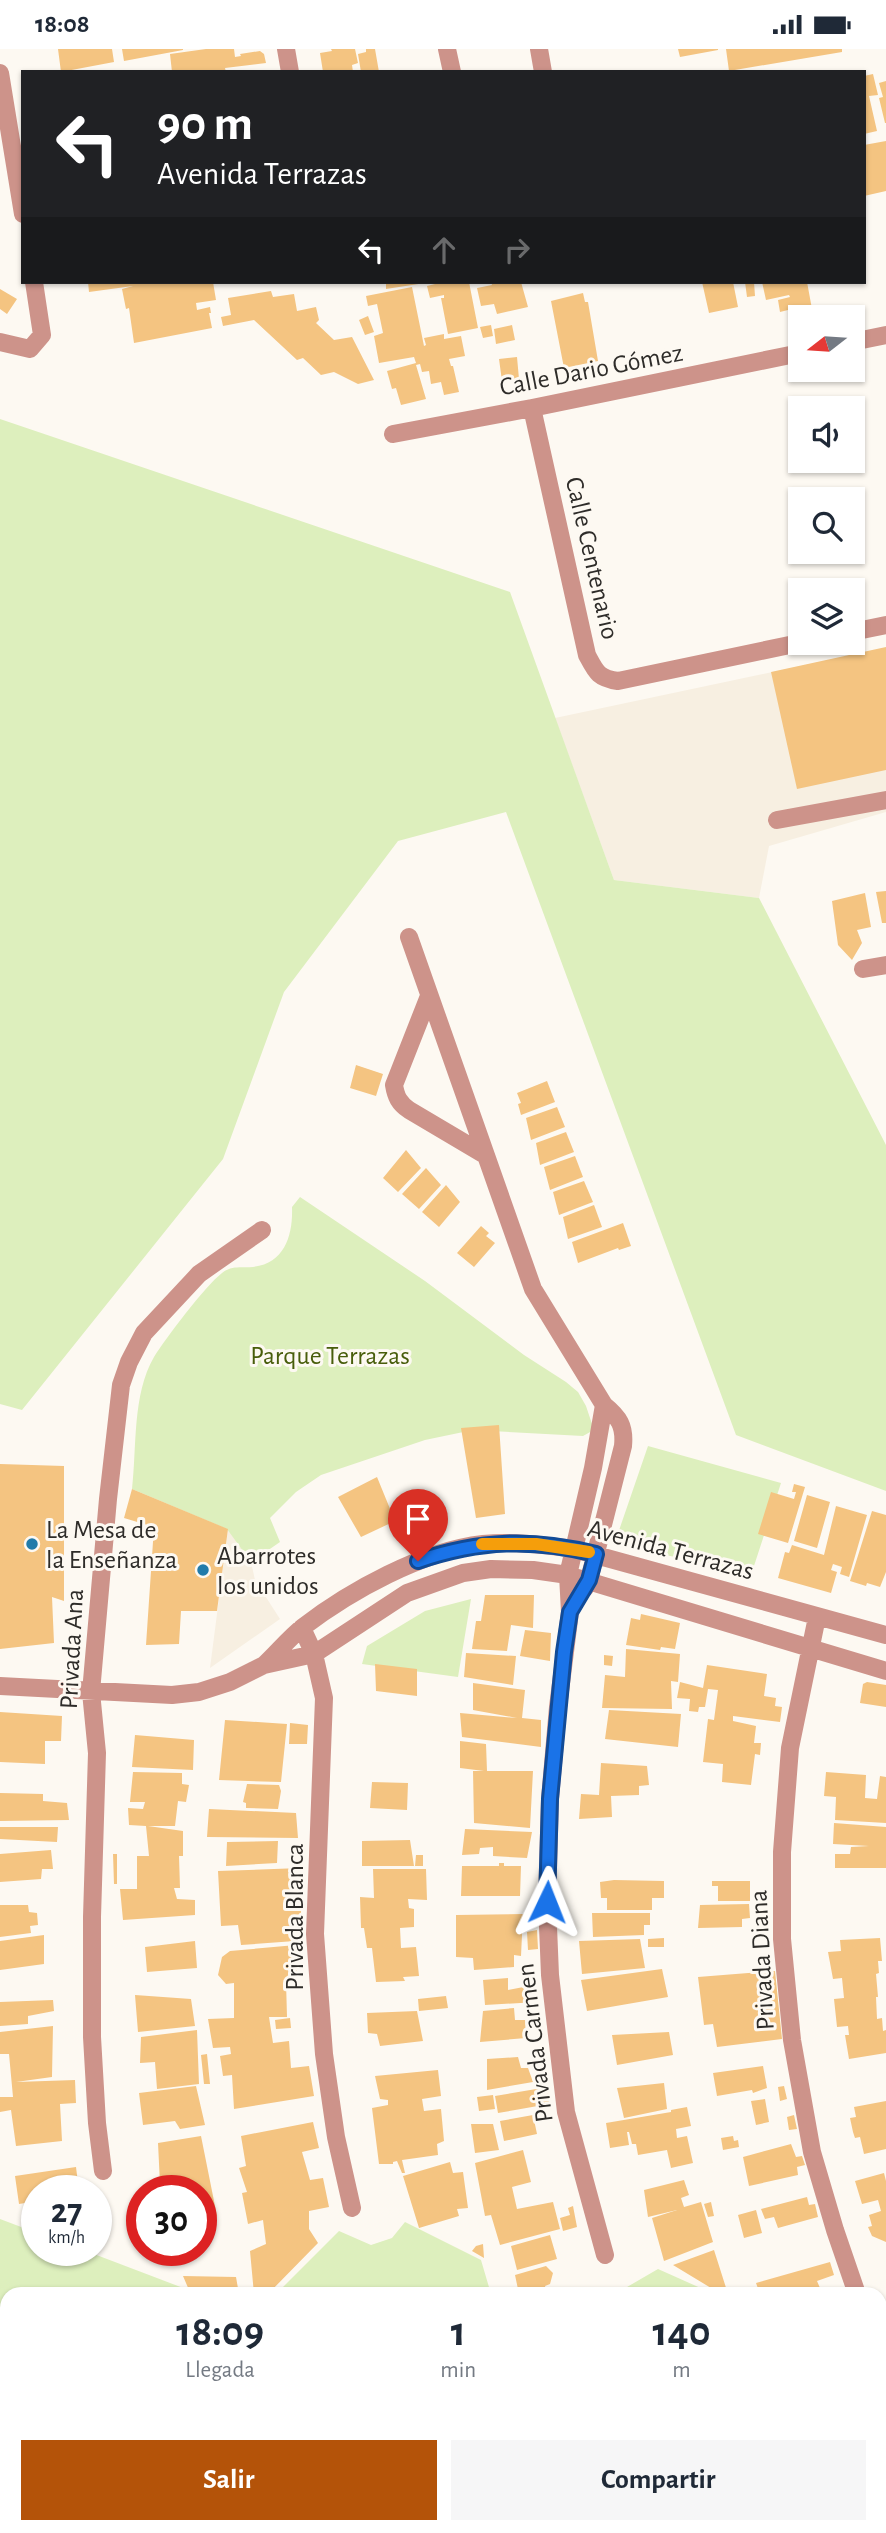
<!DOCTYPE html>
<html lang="es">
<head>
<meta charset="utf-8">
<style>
	body { margin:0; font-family:"Alegreya Sans",sans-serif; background:#f6f6f7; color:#1f2937; height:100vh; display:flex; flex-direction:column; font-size:26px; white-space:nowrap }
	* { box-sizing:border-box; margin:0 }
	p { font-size:23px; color:#747a83 }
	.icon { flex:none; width:38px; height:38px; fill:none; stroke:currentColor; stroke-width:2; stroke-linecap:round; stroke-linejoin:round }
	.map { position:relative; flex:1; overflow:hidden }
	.drawer { position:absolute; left:0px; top:2238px; width:887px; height:247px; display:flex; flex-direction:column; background:#fff; border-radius:21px 21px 0 0; box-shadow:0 2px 5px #0004 }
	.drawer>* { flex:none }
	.hud { position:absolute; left:21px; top:21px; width:845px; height:214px; border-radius:0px; box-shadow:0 2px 5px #0004; background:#202124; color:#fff; overflow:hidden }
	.needle { width:46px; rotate:253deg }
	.fabs { position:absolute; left:788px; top:256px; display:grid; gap:14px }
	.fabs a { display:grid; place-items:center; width:77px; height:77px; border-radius:0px; background:#fff; box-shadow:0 2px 5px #0004; font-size:35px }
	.speed { position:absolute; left:21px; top:2126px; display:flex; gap:14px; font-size:35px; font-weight:700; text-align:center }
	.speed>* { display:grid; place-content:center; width:91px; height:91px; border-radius:50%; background:#fff; box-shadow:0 2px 5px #0004; line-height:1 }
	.speed small { font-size:18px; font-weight:400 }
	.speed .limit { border:10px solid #d22; background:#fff; color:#111 }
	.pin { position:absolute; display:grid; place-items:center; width:60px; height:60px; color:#fff; margin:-72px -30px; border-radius:50% 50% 50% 0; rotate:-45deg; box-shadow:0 0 7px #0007 }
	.pin .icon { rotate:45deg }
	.me { position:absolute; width:77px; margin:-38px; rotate:2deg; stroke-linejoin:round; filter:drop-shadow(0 0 5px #0008) }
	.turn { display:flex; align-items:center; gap:24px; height:147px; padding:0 21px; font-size:32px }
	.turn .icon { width:91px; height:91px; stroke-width:2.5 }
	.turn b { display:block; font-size:49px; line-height:60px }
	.lanes { display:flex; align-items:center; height:66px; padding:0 21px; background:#0003; justify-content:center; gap:35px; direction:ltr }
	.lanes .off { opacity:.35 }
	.eta { display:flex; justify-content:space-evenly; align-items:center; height:119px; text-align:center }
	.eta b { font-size:42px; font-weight:700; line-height:49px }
	.button { display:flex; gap:14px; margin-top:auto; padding:14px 21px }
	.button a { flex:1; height:80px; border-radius:0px; background:#b45309; color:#fff; font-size:28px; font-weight:700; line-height:80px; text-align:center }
	.button a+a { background:#f6f6f7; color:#1f2937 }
	.status { display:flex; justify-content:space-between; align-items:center; height:49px; padding:0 35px; background:#fff; direction:ltr }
	.status svg { height:19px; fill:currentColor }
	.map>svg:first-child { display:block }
	.built { fill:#f7efe1 }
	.green { fill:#ddefbd }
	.building { fill:#f4c481 }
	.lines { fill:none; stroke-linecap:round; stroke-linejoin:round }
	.minor { stroke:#cd938a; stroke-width:18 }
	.route-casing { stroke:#114b97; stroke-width:18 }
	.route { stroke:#1a73e8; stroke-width:12 }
	.slow { stroke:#f59e0b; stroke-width:12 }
	.poi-dot { fill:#217baa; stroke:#fdf9f2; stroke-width:2.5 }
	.labels { text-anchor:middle; stroke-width:6; stroke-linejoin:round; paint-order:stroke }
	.street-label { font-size:26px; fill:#2e2c29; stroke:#fdf9f2 }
	.park-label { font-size:26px; fill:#485d0b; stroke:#fdf9f2 }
	.poi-label { font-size:26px; fill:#2e2c29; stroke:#fdf9f2; text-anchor:start }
</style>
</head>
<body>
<div class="status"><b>18:08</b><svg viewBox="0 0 49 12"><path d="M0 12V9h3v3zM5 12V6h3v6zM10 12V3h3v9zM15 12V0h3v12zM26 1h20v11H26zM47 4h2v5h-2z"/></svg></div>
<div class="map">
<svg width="886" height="2484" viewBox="0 0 886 2484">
	<rect width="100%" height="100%" fill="#fdf9f2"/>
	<!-- built -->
	<path class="built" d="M886,599v164l-117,34 -10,52 -145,-18 -59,-162z
		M228,1480l23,33 4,18 25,39 -70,49z"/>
	<!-- green -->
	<path class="green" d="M0,370l510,173 104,288 145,18 127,247v346l-150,-56 -230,-623 -108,29 -114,151 -61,167 -201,251 -22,-6z
		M300,1148l125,84 99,74 42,27 12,10 8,14 6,18v7l-9,5 -110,-6 -48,10 -104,35 -25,17 -26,26 10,24 -29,20 -24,-33 -95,-40c5,-42 0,-94 22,-132 12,-19 51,-71 68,-84 10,-8 19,-5 31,-6 32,-4 40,-32 39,-60z
		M648,1397l133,37 -29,89 -138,-27z
		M471,1550l-13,78 -96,-13 5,-18 58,-35z
		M0,2170l37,14v18h49l113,43h-192v233h873v-103l6,1v108h-886z
		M405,2173l76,38 10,34h-215l63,-63 32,14 21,-7z
		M658,2220l56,25h-99z"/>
	<!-- building -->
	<path class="building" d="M58,0h54l2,13 -53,10z
		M122,0h61v1l-59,11z
		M206,0h28l1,8 6,-1 -1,-2 20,-3 4,3 2,9 -41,5 1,4h-54l-2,-18z
		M331,0h24l3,14 -6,2 1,7h-30l-3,-19 12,-2z
		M366,0h9l4,23h-18l-3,-18 8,-2z
		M678,0h40v1l-38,7z
		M726,0h116v3l-113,19z
		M873,25l5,21 -9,1 8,35 -13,3v-58z
		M886,32v42h-1l-6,-25 4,-1 -4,-14z
		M886,92v50l-22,5v-51z
		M88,233h104v2l21,-2 3,18 -20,3 1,7 13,-3 1,6h-2l3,15 -78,15 -5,-35 -3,1 -4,-20 11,-3 -44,6z
		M386,233h39v1l-39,6z
		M443,233h26l9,46 -30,6 -7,-36h3v-3l-14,3 -3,-12z
		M491,233h30l7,25 -31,7 -3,-10 -13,2 -4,-18 15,-3z
		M702,233h31l5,25 -29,6z
		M745,233h9l1,14 -8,1z
		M762,233h45l5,27 -12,2v9l-5,1 -3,-12 -12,3 -2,-12 12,-3 -1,-2 -23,5z
		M412,238l12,59 2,-1 -2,-7 20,-4v5l17,-3 4,20 -16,3 2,7h2l6,26 -15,3 -3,-13 -10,2 -2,-13 -7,1 -2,-8 -4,1 10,34 -25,6 -5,-17 -4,1 -5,-18 29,-8 -2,-6 -35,6 -5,-27 9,-3 -6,-29 -9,2 -2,-10z
		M0,240l17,10 -10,15 -7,-5z
		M271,242l2,6 21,-3 3,17 19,-4 3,13 -3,3 18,17 18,-3 22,43 -16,4 -24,-12 -13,3 -18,-17 -6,2 -43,-40 -31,6 -2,-9 10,-2 -3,-17z
		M583,244l2,9h3l10,59 -34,7 -13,-67z
		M368,267l6,16 -9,3 -6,-15z
		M491,276l2,11 -10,2 -3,-11z
		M512,276l3,15 -19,4 -2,-15z
		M517,308l2,22 -17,2 -3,-22z
		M886,598v123l-89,19 -26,-117z
		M886,842v32h-4l-6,-31z
		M865,844l6,34 -14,3 5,13 -10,17 -14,-15 -6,-44z
		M356,1016l27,9 -7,22 -26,-8z
		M547,1032l8,21 -34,13 -3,-11 3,-1 -4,-10z
		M557,1058l8,20 -34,13 -5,-22z
		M566,1083l8,20 -34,13 -4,-22z
		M406,1101l15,18 -23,24 -15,-14z
		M575,1107l8,21 -33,13 -6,-23z
		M426,1119l15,17 -22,24 -17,-15z
		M584,1132l9,21 -34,13 -6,-23z
		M446,1136l14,17 -21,25 -17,-15z
		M594,1156l8,22 -34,12 -5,-22z
		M623,1174l8,23 -12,4 -1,-2 -40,15 -6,-21z
		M481,1177l8,7 -3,3 9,7 -21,24 -17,-14z
		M499,1376l6,89 -29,4 -15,-90z
		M0,1415l64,2v135l-12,-4 2,46 -54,6z
		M377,1428l18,44 -34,16 -23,-40z
		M794,1435l11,3 -17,56 -30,-9 13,-42 23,7 2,-7h-4z
		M132,1440l96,40 -11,82h-36l-2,33 -33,1 8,-118 -30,-9z
		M807,1446l23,7 -13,46 -23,-7z
		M836,1457l31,9 -18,62 -9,-3 2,-7 -9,-3 -2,6 6,2 -6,21 -53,-15 7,-26 4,1 3,-8 32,10z
		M872,1462l14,4v57l-6,15 -13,-4 -1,3 -16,-5z
		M485,1546h49l-1,33 -22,-3 -4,26 -35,-2 4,-28h5z
		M641,1565l39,9 -5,26 -14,-2 -1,3 -34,-5 5,-27 9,2z
		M525,1581l26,3 -1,28 -30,-5z
		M626,1600l54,5 -2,28 -7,-1 1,28 -70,-1 3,-33 20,2z
		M466,1604l50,3 -3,29 -49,-8z
		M604,1606l9,1 -1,10 -8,-1z
		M375,1615l42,5v27l-41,-5z
		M707,1616l60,9 -3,22 12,2 -1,8 7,1 -2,15 -47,-6v5l23,5 -2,17h7l-1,12 -5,-1 -4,31 -29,-3 1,-18 -20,-2 5,-43 6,1 4,-30 -10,-1 -3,18h-6l-1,5 -9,-1 1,-12 -13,-1 3,-16 23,6z
		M867,1633l19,3v22l-26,-4 3,-19z
		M473,1634l52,7 -3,28 19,2v27l-79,-10 -2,-24 57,5 -44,-8z
		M609,1661l72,4 -3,33 -73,-8z
		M0,1663l62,4 -1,25h-16v23l-45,-2z
		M225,1671l62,4 -6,58 -62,-2z
		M290,1674l18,2 -1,19h-18z
		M135,1686l59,5 -1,30 -61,-3z
		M460,1692l26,3 1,27h46l-3,57 -56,-5 -1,-52h11l-24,-3z
		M601,1714l46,3 2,19 -10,1v9l-28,1 1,21 -33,2 2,-25 18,1z
		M133,1723l49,1v11l7,1 -3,17 -8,-1 -3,25h-27l35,5v25h-4l1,32h-6l3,11 18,1v15l-72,5 -3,-31h17v-33h12l-3,-30 -17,-1 -1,-17 15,1 2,-7h-15z
		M826,1723l40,3 -1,23 12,1 3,-23 6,1v46l-51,-3 1,-23 -12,-1z
		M372,1733l36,1 -1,27 -37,-2z
		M247,1735l32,1 2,6 -3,18 -32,-1v-5l-3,-1z
		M0,1744l43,1v7l24,2 2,17 -69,1z
		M209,1760l87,4 2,25 -91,-1z
		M834,1774l52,4v41h-51v-14h15l1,-7 18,-1 -36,-2z
		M0,1778h58l-1,15 -57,-3z
		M465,1780l67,3 -5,26 -34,-2v-9l-13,1 -1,6 -17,1z
		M410,1791l4,26h-52v-25z
		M278,1792l-1,22 -51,3 1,-24z
		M51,1801l2,19h-11l-1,10 -41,3v-28z
		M113,1805h4v30h-3z
		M416,1806h7v11h-8z
		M499,1814h5v3h17l-1,30h-59l1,-30h37z
		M301,1819v54h-6v19l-54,4 -3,-20 -17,1 -3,-55z
		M373,1820h53l1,31 -19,-1 1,9 5,1v18l-14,1 1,20 15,-1 3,29 -16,1 2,4 -29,1 -4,-34h-5l-3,-20h-3l-1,-31 14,1z
		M614,1831l50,1v17h-12v12h-45v-12h-6l-1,-16z
		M712,1832h38v20h-32v-15h-6z
		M749,1855l1,14 -8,1v8l-44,1 2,-23z
		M0,1856h28l1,7 8,1 1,12 -8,1 1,7 -31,4z
		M592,1864h58v12h-6v10l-51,2z
		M523,1865l-2,42 -7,-1v12l-40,3 -1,-12 -17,-1v-42z
		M537,1881l1,19 -10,1 -1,-18z
		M44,1886v29l-44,6v-29z
		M664,1889v9h-16v-8z
		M880,1889l2,23h-4l1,12 -3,1 2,23h-2l1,22 5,-1 1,13 3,-1v23l-37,6 -4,-24h4l-1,-9 -11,1 -3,-28 10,-1 -2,-20 -9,1 -5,-27 13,-1 -1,-11z
		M640,1890l5,29 -63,6 -3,-33z
		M195,1892l2,27 -50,4 -2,-25z
		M296,1896l1,35 -11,1 1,36h-18l4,26 16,-2 2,27 18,-2 5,30 -80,13 -2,-34 -9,1 -3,-20 11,-2 -1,-7 -17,1 -5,-29 26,-1v-35l-8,1 -8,-9 4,-18 8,-6z
		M662,1920l6,28 -81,14 -6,-31z
		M775,1922l7,68 -65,8 -4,-23 -9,1 -6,-48z
		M508,1929v12l26,-5 3,17 -52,3 -2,-25z
		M135,1946l56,4 4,27 -57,6z
		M446,1947l2,12 -29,3 -1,-12z
		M53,1951l1,11 -26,5v8l-28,2v-24z
		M514,1959l1,12h10l1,18 -46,4 3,-31z
		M417,1962l6,30 -43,5 -3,-12 -9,-1 -1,-20z
		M290,1969l1,10 -15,1 -1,-9z
		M53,1977l-1,51 -36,5 59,-2 1,23 -16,1 2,37 -46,5 -5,-36 -11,2v-15h13l-4,-43h-9v-22z
		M197,1981l2,54 -42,5 -2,-27 -15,1 1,-26z
		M669,1983l4,23 -56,10 -5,-30z
		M207,2005l3,30h-6l-3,-29z
		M518,2008l3,11h7l5,14 -46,8v-31z
		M763,2017l4,22 -14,5 -1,-3 -35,6 -4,-23z
		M438,2021l3,26 -19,3 2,12 17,-2 3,32 -7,3 1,11 -36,5 3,13h-3l-5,-12 -4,1v2h-14l-7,-56 16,-3v-5l-8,-1 -5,-23z
		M664,2034l3,26 -43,9 -7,-30z
		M196,2037l9,39 -25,4 -5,-8 -32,4 -4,-32z
		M784,2037l3,13 -7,2 -2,-14z
		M548,2038l1,17 -51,9 -3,-17z
		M493,2046l2,14 -16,2 -2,-14z
		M765,2050l4,23 -13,3 -5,-24z
		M886,2052v48l-22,5 -4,-17 -5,1 -2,-6 -3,-14 6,-1 -2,-10z
		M687,2058l4,19 -15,3 1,9 10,-2 6,27 -22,5 -4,-18 -29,5 -2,-11h-4l-3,-12h-2l2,13 -19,3 -4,-25 65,-11v-2z
		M533,2066l4,19 -33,7 -4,-20z
		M794,2066l3,14 -8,1 -2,-13z
		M313,2073l6,26 -17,4 8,28 13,-2 6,29 -20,4v18l9,14 -50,51h-14l-4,-43 16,-7 -3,-24 -15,4 -6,-31 5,-1 -8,-24 7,-2 -5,-30z
		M471,2075h22l6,26 -24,3z
		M201,2087l16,80 -16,-9v-16h-28l-13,-7 -2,-41z
		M733,2087l1,5 4,-1 1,7 -16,3 -2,-12z
		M791,2095l5,13 6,-1 3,9 -8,2 1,8 -49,11 -6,-29z
		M523,2101l8,32 -19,5 5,22 36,-7 7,27 -60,16 -9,-30 -6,1 -10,-53z
		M450,2113l3,11 10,-1 5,36 -11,1 2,7 -40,12 -16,-52z
		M76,2118l3,24h-42v10l-18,3 -4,-28z
		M884,2124l2,8v61l-14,-6 -4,-9 4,-1 -3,-11 12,-4 -3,-11 -16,4 -7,-23z
		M684,2131l5,15 -8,3 3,9 17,-5 12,40 -49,19 -12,-43 25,-8 -29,7 -4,-27z
		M807,2148l2,8 6,-1 3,13 -40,11 -4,-11 -9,2 -4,-10z
		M711,2153l3,14 -6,1 -4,-13z
		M573,2157l4,21 -14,4 -3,-13 10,-3 -2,-7z
		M756,2161l6,23 -18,5 -6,-23z
		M550,2186l7,24 -40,11 -6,-24z
		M483,2195l1,14 -12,-7 4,-5z
		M714,2201l14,44 -17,-6 -38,-23z
		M830,2213l4,13 -17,6 3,7 -18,6h-42l-4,-11z
		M546,2217l7,7 -3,11 -5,2 1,4 5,-1 2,5h-34l-4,-19z
		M183,2227l53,1 3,17 -50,-4z
		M880,2299l6,2v43l-6,-2z"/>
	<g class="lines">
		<!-- minor -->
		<path class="minor" d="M286,0l4,23
			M447,0l5,23
			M539,0l4,23
			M0,24l23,141
			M0,293l30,7 12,-14 -8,-53
			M852,293l34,-7
			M532,359l55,247c9,17 11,23 31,26l186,-39
			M393,385l139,-26 268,-55
			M852,583l34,-7
			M777,771l109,-20
			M409,888l124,352 71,116c15,12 21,21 19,41l-34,134 -4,8
			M863,920l23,-4
			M429,947l-35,89c2,12 5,18 15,25l76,45
			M604,1356l-11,63 -25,107 2,37 -12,95 -8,92 -3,103 3,73 16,137 39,143
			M817,1568l-27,131 -8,104v87l10,101 20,112 23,78 22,64
			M302,1579l12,26 10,44 -9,236 9,120 12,83 16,71
			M264,1616c13,-12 25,-27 39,-38 47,-36 119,-76 180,-83 30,-3 61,1 91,5l312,86
			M0,1637l172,9 27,-3 31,-10 34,-17 50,-11 93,-61 56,-20 28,-4 42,1 35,5 318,96
			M103,2122l-6,-48 -5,-86v-120l5,-164 -6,-61 17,-193 13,-114 8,-23 15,-29 55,-59 63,-44"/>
	</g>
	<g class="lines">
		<defs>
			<path id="route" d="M418,1512c62,-21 114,-23 178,-7l-7,26 -19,32 -6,40 -14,147 -3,103"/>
		</defs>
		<!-- route casing -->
		<use href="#route" class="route-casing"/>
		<!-- route -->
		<use href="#route" class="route"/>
		<!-- slow -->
		<path class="slow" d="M482,1495h54l53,8"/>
	</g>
	<!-- markers -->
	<g class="poi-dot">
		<circle cx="32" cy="1495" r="7"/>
		<circle cx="203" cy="1521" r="7"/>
	</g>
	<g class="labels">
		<!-- street labels -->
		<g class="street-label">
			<text transform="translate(591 320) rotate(-11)" y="9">Calle Dario Gómez</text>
			<text transform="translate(593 509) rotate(77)" y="9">Calle Centenario</text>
			<text transform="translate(671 1500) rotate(15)" y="9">Avenida Terrazas</text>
			<text transform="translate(71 1600) rotate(-87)" y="9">Privada Ana</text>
			<text transform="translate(294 1868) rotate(-90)" y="9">Privada Blanca</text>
			<text transform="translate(761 1911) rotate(-93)" y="9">Privada Diana</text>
			<text transform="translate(534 1994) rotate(-97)" y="9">Privada Carmen</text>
		</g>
		<!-- park labels -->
		<g class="park-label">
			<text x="330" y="1315">Parque Terrazas</text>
		</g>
		<!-- poi labels -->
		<g class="poi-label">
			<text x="46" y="1489">La Mesa de<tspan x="46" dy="30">la Enseñanza</tspan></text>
			<text x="217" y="1515">Abarrotes<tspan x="217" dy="30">los unidos</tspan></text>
		</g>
	</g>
</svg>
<div class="fabs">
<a><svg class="needle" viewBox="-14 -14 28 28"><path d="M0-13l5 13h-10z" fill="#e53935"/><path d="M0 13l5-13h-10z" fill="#747a83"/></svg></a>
<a><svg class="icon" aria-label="sound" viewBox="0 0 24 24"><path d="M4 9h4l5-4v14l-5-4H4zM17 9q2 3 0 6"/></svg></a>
<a><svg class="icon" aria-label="search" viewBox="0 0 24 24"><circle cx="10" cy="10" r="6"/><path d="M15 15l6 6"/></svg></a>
<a><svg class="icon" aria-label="layers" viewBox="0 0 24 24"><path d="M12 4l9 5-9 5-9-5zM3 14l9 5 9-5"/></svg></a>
</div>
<div class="speed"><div>27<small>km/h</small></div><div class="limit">30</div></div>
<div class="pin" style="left:418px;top:1512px;background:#d93025"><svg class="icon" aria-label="arrive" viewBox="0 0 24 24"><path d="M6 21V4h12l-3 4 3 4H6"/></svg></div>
<svg class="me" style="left:547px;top:1853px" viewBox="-20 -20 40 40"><path d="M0-17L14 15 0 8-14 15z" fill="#1a73e8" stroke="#fff" stroke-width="4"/></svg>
<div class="hud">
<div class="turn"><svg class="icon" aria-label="left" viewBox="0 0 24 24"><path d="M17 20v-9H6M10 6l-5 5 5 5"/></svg><div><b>90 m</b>Avenida Terrazas</div></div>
<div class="lanes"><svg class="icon" aria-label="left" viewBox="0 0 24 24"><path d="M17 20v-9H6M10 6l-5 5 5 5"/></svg><svg class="icon off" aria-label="ahead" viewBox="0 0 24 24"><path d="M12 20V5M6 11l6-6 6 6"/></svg><svg class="icon off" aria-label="right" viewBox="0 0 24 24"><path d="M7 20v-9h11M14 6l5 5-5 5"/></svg></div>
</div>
<section class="drawer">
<div class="eta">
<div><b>18:09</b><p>Llegada</p></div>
<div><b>1</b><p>min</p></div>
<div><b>140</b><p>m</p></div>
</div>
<div class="button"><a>Salir</a><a>Compartir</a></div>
</section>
</div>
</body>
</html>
